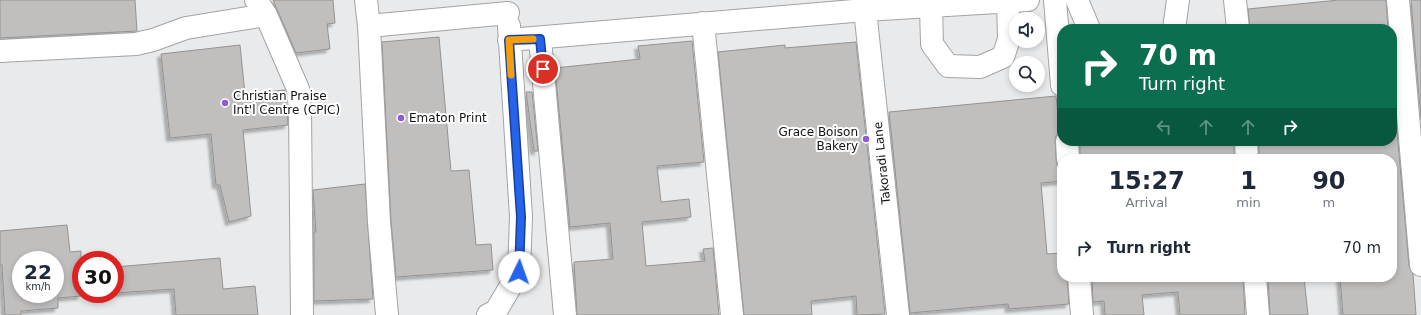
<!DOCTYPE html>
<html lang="en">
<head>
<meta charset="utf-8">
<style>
	body { margin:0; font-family:"DejaVu Sans",sans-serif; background:#f2f2f3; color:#1f2937; height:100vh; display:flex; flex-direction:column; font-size:15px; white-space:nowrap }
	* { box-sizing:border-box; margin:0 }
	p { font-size:13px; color:#747a83 }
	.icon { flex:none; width:22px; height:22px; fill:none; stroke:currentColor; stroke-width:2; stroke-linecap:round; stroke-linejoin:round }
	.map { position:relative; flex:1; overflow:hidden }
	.drawer { position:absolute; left:1057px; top:154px; width:340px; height:128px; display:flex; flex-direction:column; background:#fff; border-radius:16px; box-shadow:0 2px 6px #0003 }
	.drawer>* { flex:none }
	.top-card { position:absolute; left:1057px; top:24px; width:340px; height:122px; border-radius:16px; box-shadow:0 2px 6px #0003; background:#0b6e4f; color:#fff; overflow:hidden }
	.controls { position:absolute; left:1009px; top:12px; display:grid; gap:8px }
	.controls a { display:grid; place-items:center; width:36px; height:36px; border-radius:50%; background:#fff; box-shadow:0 2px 6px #0003; font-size:20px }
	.speed { position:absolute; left:12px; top:251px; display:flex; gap:8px; font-size:20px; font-weight:700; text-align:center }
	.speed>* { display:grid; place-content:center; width:52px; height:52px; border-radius:50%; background:#fff; box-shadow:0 2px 6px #0003; line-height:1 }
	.speed small { font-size:10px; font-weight:400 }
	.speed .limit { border:6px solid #d22; background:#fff; color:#111 }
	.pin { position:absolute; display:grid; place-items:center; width:34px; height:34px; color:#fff; margin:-17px; border:2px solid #fff; border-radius:50%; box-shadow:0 1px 4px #0007 }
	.me { position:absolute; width:44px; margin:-22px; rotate:3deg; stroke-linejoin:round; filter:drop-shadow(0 0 3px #0008) }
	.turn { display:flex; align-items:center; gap:14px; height:84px; padding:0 16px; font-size:18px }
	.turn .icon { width:52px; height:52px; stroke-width:2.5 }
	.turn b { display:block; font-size:28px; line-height:34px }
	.lanes { display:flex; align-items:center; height:38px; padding:0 16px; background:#0003; justify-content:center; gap:20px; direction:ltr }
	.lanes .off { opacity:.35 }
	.eta { display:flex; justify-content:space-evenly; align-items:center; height:68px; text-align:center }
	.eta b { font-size:24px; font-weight:800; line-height:28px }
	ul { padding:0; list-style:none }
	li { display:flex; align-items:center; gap:12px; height:52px; padding:0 16px }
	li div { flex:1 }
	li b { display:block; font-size:15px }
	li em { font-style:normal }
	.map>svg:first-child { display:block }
	.building { fill:#c1bfbe; stroke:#959292; fill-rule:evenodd; filter:url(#shadow) }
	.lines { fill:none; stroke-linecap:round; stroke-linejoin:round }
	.minor-casing { stroke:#a2a3a5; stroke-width:24 }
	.minor { stroke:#fff; stroke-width:22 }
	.route-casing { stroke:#184099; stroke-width:10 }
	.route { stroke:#2563eb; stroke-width:7 }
	.slow { stroke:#f59e0b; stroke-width:7 }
	.poi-dot { fill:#8e5cd5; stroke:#fff; stroke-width:1.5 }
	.labels { text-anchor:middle; stroke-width:4; stroke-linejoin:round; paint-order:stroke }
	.poi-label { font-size:12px; fill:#131314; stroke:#fff; text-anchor:start }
	.street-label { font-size:12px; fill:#131314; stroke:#fff }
</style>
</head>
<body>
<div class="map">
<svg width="1421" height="315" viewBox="0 0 1421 315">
	<defs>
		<filter id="shadow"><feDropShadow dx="-3.5" dy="3.5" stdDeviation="1" flood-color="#0004"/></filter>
	</defs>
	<rect width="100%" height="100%" fill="#e8eaeb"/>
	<!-- building -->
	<path class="building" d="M0,0h135l2,31 -137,7z
		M273,0h60l2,23 -8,1 3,25 -34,4z
		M1339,0h47l2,29h-138l-2,-20z
		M1411,0h10v120z
		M439,37l12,134 18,-1 7,75 15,-1 2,26 -97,7 -5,-56 -9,-179z
		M692,41l12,121 -47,4 4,36 28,-3 2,18 -49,5 4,44 59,-5 -2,-12 10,-1 6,67h-142l-3,-53 39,-3 -3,-36 -40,4 -15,-159 85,-9 -2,-13z
		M856,42l29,272 -28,1 -1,-19 -45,5 1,14h-68l-26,-263 67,-7v3z
		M240,45l5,49 40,-4 3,35 -45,5 8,86 -22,6 -9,-37h-4l-5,-51 -41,4 -9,-84z
		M1392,75l17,191 4,8 3,41h-73l-3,-38h52v-118h-133v-18h133z
		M526,92h6l6,59h-4z
		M1056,96l4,35 -4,5 -1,5 1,19 1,5 5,5v11l-21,2 6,71 15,-1v24h5l2,27 -60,5 -1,-5 -98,9 -21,-201z
		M1080,141h154v18h-154z
		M365,184l8,115 -59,2v-69h2l-3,-42z
		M67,225l3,27 11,-1v45l-23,2v10l-37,3v4h-16l-3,-50h-2v-34zM21,260h34v34h-34z
		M220,258l3,31 32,-3 3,29h-82l-2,-26 -59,4v-26z
		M1092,277h151l2,38h-65l-2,-23 -36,3 2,20h-39l-1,-14 -11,1z
		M1268,277h36l4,38h-38z"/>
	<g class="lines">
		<defs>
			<path id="minor" d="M256,0l10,15 32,74 2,21 2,205
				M366,0l3,26
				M1055,0l7,85
				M1077,0l12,29
				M1235,0l3,29
				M1398,0l23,265
				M931,7l1,37 16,22 32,1 23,-10 6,-18 -1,-36
				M865,10l33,305
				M703,23l29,292
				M1174,29l4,-29
				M540,39l25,276
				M509,40l356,-30 163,-10
				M0,51l136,-7 17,-4 33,-12 80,-13
				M1067,141l1,18
				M1246,141l1,18
				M1079,277l3,38
				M1255,277l3,38
				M387,315l-8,-93 -10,-196 139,-13
				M488,315l8,-4 23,-39 2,-55 -12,-191"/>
		</defs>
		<!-- minor casing -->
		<use href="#minor" class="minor-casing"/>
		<!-- minor -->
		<use href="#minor" class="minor"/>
	</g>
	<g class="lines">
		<defs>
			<path id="route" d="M519,272l2,-55 -12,-177 31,-1 3,30"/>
		</defs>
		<!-- route casing -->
		<use href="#route" class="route-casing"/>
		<!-- route -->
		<use href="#route" class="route"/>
		<!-- slow -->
		<path class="slow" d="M511,75l-2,-35 24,-1"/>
	</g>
	<!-- markers -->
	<g class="poi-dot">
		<circle cx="225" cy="103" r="4"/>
		<circle cx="401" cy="118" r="4"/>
		<circle cx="866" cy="139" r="4"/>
	</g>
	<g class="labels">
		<!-- poi labels -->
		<g class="poi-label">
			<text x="233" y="100">Christian Praise<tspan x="233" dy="14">Int'l Centre (CPIC)</tspan></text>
			<text x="409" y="122">Ematon Print</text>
			<text x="858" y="136" text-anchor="end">Grace Boison<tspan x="858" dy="14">Bakery</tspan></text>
		</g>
		<!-- street labels -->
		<g class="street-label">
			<text transform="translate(882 163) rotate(-96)" y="4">Takoradi Lane</text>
		</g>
	</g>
</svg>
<div class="controls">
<a><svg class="icon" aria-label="sound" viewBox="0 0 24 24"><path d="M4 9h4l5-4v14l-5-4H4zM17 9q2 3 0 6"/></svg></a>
<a><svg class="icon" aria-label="search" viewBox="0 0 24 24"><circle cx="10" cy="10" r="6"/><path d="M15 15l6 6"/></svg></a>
</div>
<div class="speed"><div>22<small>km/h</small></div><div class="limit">30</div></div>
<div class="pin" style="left:543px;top:69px;background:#d93025"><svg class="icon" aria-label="arrive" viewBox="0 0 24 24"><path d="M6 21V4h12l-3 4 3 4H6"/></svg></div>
<svg class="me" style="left:519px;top:272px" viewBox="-20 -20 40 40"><circle r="19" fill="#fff"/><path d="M0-13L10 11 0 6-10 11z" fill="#2563eb"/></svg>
<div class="top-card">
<div class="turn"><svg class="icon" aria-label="right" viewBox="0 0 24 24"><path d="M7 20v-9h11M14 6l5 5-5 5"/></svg><div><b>70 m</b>Turn right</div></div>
<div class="lanes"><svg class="icon off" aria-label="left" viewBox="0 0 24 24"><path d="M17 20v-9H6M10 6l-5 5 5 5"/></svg><svg class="icon off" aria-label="ahead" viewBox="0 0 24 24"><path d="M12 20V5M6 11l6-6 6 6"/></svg><svg class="icon off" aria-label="ahead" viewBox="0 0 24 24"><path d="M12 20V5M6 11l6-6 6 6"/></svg><svg class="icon" aria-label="right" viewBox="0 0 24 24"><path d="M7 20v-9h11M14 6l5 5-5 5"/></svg></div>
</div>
<section class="drawer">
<div class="eta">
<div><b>15:27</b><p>Arrival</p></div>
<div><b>1</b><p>min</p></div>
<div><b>90</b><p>m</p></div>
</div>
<ul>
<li><svg class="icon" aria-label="right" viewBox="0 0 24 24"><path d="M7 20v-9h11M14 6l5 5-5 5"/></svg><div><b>Turn right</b></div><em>70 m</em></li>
</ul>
</section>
</div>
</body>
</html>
